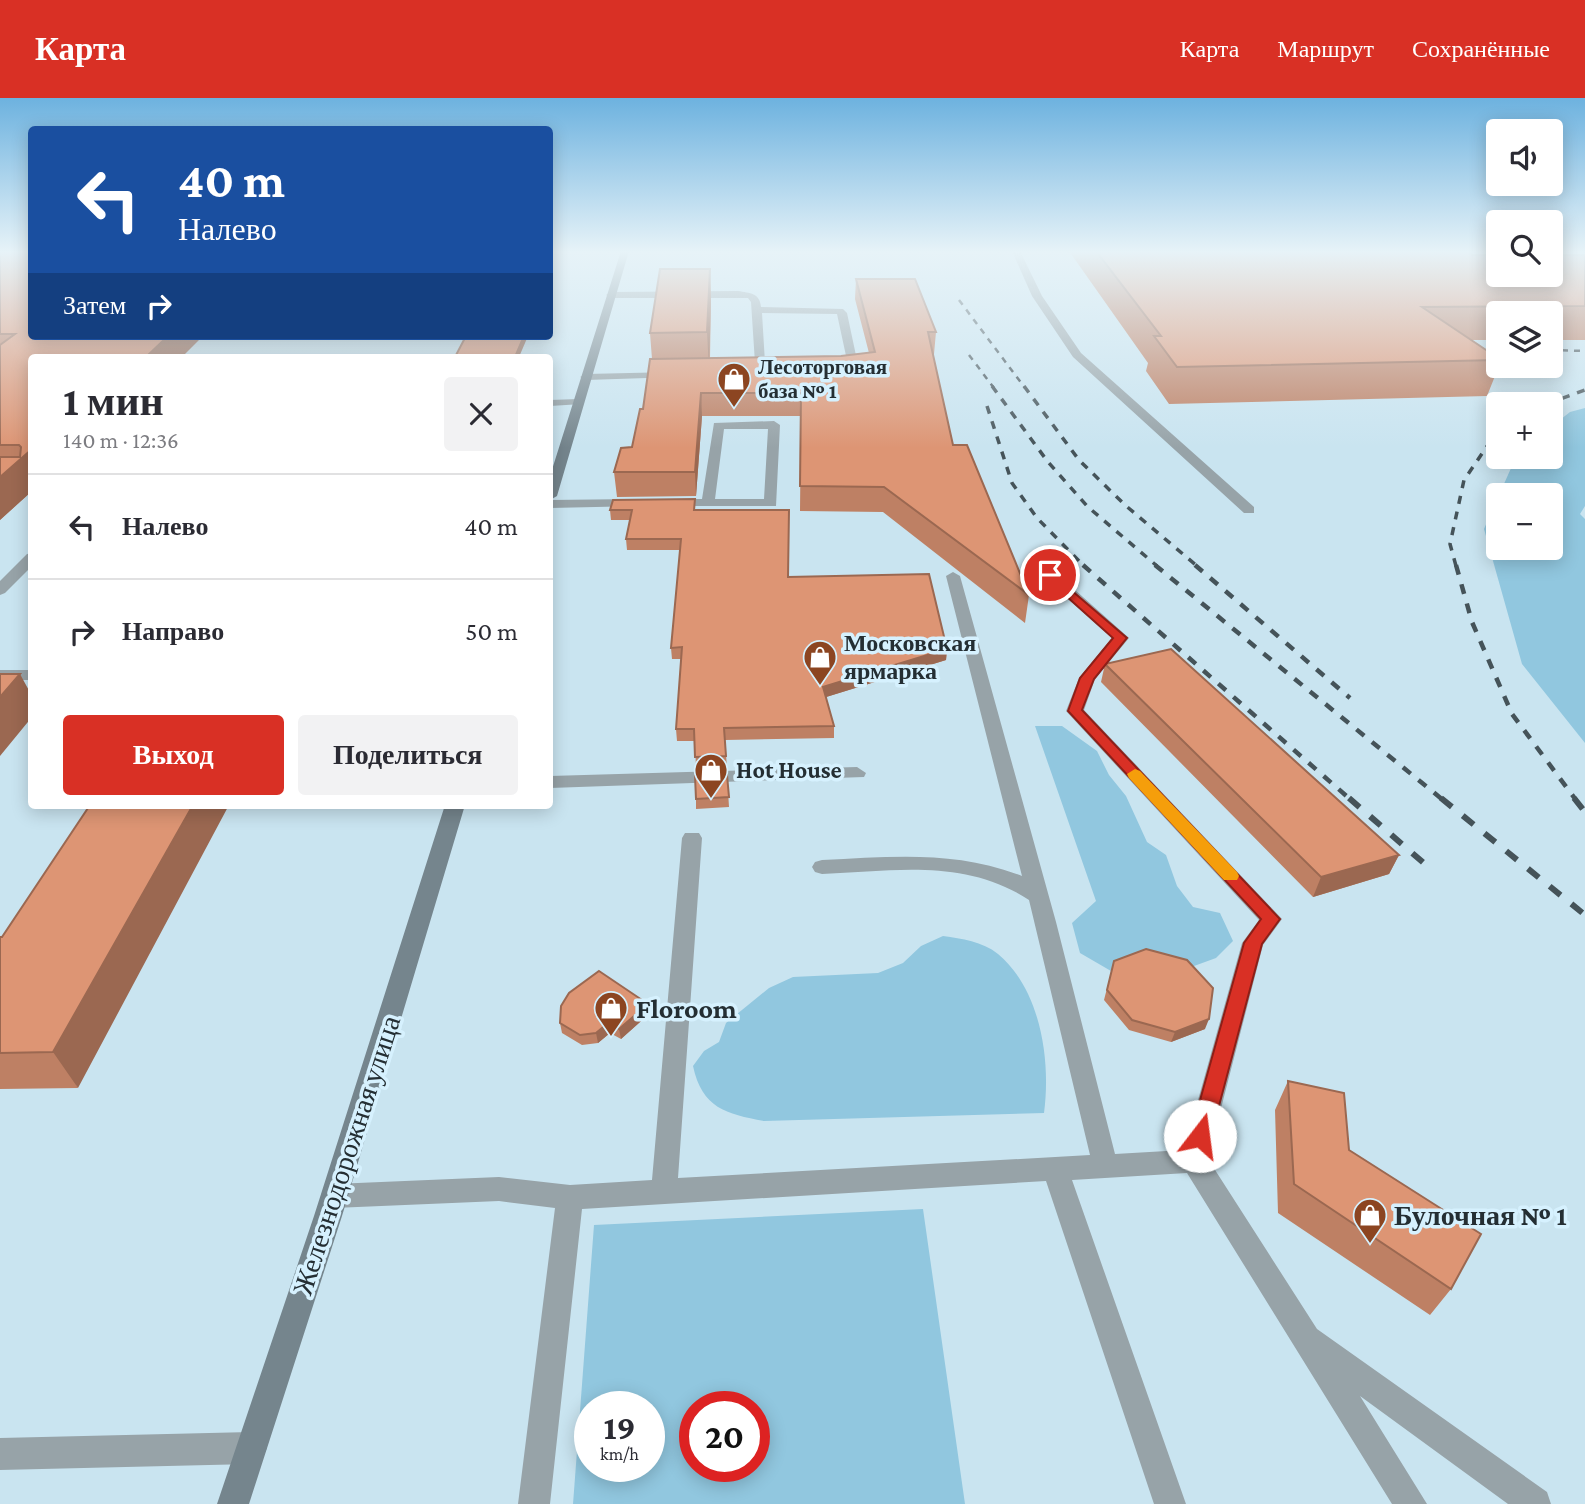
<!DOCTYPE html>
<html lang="ru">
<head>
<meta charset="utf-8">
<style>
	body { margin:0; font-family:"Crimson Pro",serif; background:#f2f2f3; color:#2b2b33; height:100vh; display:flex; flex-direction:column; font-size:26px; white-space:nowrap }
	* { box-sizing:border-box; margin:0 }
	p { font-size:23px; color:#7c7c81 }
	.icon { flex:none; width:38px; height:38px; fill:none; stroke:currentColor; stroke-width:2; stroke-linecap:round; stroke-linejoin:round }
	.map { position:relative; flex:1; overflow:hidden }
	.panel { position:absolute; left:28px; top:256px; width:525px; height:455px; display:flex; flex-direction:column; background:#fff; border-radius:7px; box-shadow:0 4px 18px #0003 }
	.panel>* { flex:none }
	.top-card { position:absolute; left:28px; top:28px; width:525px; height:214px; border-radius:7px; box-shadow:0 4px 18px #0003; background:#1a4fa0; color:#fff; overflow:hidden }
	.buttons { position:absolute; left:1486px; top:21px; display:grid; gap:14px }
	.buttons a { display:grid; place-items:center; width:77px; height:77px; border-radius:7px; background:#fff; box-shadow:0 4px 18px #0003; font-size:35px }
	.speed { position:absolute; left:574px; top:1293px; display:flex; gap:14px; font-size:35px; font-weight:700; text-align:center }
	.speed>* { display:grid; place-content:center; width:91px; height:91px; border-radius:50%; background:#fff; box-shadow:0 4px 18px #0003; line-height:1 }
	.speed small { font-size:18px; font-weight:400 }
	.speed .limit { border:10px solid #d22; background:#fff; color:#111 }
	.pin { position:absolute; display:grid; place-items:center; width:60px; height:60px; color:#fff; margin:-30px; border:4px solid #fff; border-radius:50%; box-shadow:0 2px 7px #0007 }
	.me { position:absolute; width:77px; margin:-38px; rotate:15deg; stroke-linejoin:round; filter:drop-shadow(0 0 5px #0008) }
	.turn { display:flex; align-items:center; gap:24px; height:147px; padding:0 35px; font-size:32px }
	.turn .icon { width:91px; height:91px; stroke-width:2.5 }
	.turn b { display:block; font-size:49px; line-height:60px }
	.then { display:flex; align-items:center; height:66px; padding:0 35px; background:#0003; gap:14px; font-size:26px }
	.round { display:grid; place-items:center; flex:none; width:74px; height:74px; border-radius:7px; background:#f2f2f3 }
	.overview { display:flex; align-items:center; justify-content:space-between; height:119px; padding:0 35px }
	h1 { font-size:42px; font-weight:700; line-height:52px }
	.button { display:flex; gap:14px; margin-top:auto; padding:14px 35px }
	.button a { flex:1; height:80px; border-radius:7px; background:#d93025; color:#fff; font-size:28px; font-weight:700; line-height:80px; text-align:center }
	.button a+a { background:#f2f2f3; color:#2b2b33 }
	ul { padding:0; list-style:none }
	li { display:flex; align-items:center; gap:21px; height:105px; padding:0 35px; border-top:2px solid #e1e1e2 }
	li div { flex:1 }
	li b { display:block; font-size:26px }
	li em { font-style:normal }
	header { display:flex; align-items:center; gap:42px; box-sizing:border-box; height:98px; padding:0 35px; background:#d93025; color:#fff }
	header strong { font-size:33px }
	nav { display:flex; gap:38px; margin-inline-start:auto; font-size:24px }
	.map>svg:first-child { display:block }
	.green { fill:#91c7df; fill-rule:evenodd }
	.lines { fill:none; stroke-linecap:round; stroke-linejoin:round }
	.service { fill:#97a3a8; fill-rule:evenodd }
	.secondary { fill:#75858d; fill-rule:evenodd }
	.rail-far3 { stroke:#455359; stroke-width:2.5; stroke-dasharray:6 6; stroke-linecap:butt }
	.rail-far2 { stroke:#455359; stroke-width:3.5; stroke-dasharray:8 8; stroke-linecap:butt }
	.rail-far1 { stroke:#455359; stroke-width:4.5; stroke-dasharray:10 10; stroke-linecap:butt }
	.rail { stroke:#455359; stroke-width:6; stroke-dasharray:14 14; stroke-linecap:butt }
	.wall { fill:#be8064 }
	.shaded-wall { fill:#9b6851 }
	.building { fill:#dd9574; stroke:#9b6851; stroke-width:2 }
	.route { fill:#d93025; stroke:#8d1f18; stroke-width:2 }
	.slow { fill:#f59e0b }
	.labels { text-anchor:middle; stroke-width:7; stroke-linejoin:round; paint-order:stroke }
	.far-poi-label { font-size:21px; font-weight:bold; fill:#242e33; stroke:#d6f1fe; text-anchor:start }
	.poi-label { font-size:24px; font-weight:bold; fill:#242e33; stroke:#d6f1fe; text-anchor:start }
	.near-poi-label { font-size:28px; font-weight:bold; fill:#242e33; stroke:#d6f1fe; text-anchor:start }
	.near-street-label { font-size:28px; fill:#242e33; stroke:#d6f1fe }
</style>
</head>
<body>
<header>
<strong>Карта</strong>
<nav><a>Карта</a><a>Маршрут</a><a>Сохранённые</a></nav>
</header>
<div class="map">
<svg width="1585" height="1406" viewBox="0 0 1585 1406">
	<rect width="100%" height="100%" fill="#c9e4f0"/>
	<!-- green -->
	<path class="green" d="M1585,310v98l-5,8 5,5v224l-63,-79 -38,-135 14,-32v51h52v-53h-51l17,-38h34l1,-30 19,-15z
		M1035,628h27l35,25 12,24 17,21 21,46 19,13 11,31 16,21 27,6 13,28 -17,17 -33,12 -40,-11 -32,12 -31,-18 -8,-30 24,-22z
		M943,838c19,3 39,5 55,18 43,36 53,107 46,159l-280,8c-38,-7 -62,-13 -71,-55l11,-15 15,-9 7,-19 43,-35 24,-11 85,-4 25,-10 18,-17z
		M923,1111l42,295h-392l21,-279zM590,1309h59v59h-59zM695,1309h59v59h-59z"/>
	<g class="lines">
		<!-- service -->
		<path class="service" d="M1012,153h8l22,45 39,57 173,154v6h-10l-171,-156 -41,-61z
			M738,193c12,2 22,2 23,16l82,2 4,4 11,52 -3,5 -12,4 -5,-3 10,-6 -11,-51 -75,-1 3,50 -3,8 -17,6 -5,-3 13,-7 2,-4 -4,-61 -3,-4h-137l-5,-3 5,-3z
			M673,274l5,3 -1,2 -91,3 -6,-3 6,-3z
			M578,301l4,1v4l-32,2v-6z
			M774,323l6,4 -4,81h-111v-6l5,-1h32l12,-76zM724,331h44l-4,70h-49z
			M636,401l5,1v6l-91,2v-8z
			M32,455v13l-27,27 -5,2v-14l27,-27z
			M1033,458l5,1 91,81 -34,41 -11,31 198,209 -19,26 -55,214 109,170 230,163 4,12h-43l-148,-108 67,108h-35l-205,-331 -115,7 114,324h-32l-108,-323 -464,28 -32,295h-32l37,-296 -56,-7 -165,7 -10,-3 -3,-9 3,-9 10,-3 165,-7 71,8 82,-5 30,-342 3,-5h14l3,5 -24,340 412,-23 -61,-255c-64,-42 -135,-29 -207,-26l-7,-2 -3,-5 3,-5 7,-2c71,-3 132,-10 200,16l-76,-300 7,-4 7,4 96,346 59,232 69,-4 58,-207 17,-23 -193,-209 13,-33 33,-40 -84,-75 -2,-3 2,-3z
			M0,572h32v10h-32z
			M857,669l9,6 -2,4 -314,11v-12z
			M251,1334l11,5 5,11 -5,11 -11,5 -251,6v-32z"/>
		<!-- secondary -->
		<path class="secondary" d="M621,153h8l-72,245 -7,4v-24z
			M445,707h20l-123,411 -93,288h-32l97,-288z"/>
		<!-- rail-far3 -->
		<path class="rail-far3" d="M959,202l66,88
			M1467,252h31
			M1550,252l35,1
			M969,257l25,33"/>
		<!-- rail-far2 -->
		<path class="rail-far2" d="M992,288l56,76 40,45 69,59
			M1024,288l55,74 46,45 72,61
			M1547,306l38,-14
			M987,308l25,77 25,35 47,48
			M1456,468l-6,-22 14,-64 26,-38 8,-6"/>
		<!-- rail-far1 -->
		<path class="rail-far1" d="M1083,467l268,235
			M1155,467l288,235
			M1195,467l155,133
			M1456,467l16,57 40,92 64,86"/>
		<!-- rail -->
		<path class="rail" d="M1349,700l77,67
			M1441,700l144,117
			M1574,700l11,14"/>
	</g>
	<!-- wall -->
	<path class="wall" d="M0,153l32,106v134l-32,29z
		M1069,153h397l6,4h113v85h-35v-27h-52v27h-26l26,18v8h1l-12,30 -318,8 -23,-33 2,-8z
		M710,171l1,33 -1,56 131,-2 28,-3 -14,-54 1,-20 80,53 -2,22h-1l20,91 76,150 -4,28 -142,-111 -83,-1 1,-95h-99l-6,80 -79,1 -3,-25 18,-25 11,-38 9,-50 -2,-26z
		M610,412h85l93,67 159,72 -1,11 -120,37 8,29v12l-109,2 2,28 -31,1 -1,-28h-18l-1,-12 5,-70h-9l-1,-11 9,-98h-53l-1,-11 4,-19h-19z
		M1105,566l294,191 -10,19 -76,23 -212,-215z
		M727,677l2,32 -33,2v-10z
		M0,839l78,151 -78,1z
		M1114,863l91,68 -34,13 -42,-12 -25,-30z
		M648,906l1,10 -28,25 -11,-6 -12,10 -16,2 -20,-12 -2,-10z
		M1288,983l61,69 102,139 -21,26 -152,-102 -3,-103z"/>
	<!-- shaded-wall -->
	<path class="shaded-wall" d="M710,171l1,33 -2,67 -2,-37z
		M168,238h35l-21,21h-36z
		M524,238h4l-9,21h-4z
		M701,295l1,23 -6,80 -1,-24z
		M32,351v42l-32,29v-43z
		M947,551l-1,11 -123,38v-11z
		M20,576l12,22v21l-32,39v-59z
		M193,707h36l-151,283 -25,-36z
		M1399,757l-10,19 -76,23 8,-20z
		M648,906l1,10 -28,25 -2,-10z
		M1209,921l-4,10 -34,13 4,-10z
		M608,925l2,10 -12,10 -2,-10z"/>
	<!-- building -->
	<path class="building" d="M0,153h32v85h136l-22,21h-114v92l-32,28v-20h20l1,-10 -2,-2h-19v-100l15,-11h-15z
		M1096,153h370l6,4h26v20h52v-20h35v51l-163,1 76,51v2l-321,7 -23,-31h7z
		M660,171h50l-3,63 -57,1z
		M856,181h59l21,53h-8l25,113h14l62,150 -145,-108 -84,-1 1,-93h-100l-6,79h-81l7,-24 11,-1 8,-38h3l7,-50 191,-3 34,-4z
		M466,238h58l-9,21h-60z
		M695,401l-1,11h95l-1,67 141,-3 18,75 -124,38 11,39 -110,2 2,28 -31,1 -1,-28h-18l6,-82 -11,1 10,-109h-55l6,-29h-22l3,-10z
		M1171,551l228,206 -78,22 -216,-213z
		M0,576h20l-20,23z
		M727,677l2,22 -33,2 -1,-23z
		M90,707h103l-140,247 -53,1v-116h2z
		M1146,851l41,11 26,28 -4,31 -34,13 -43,-12 -25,-30 7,-29z
		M599,873l49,33 -29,25 -11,-6 -12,10 -16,2 -20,-12 1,-17 8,-13z
		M1288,983l56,12 5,57 132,84 -30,55 -157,-105z"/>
	<!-- sky -->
	<linearGradient id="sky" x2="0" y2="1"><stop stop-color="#6db2df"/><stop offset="0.44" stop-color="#e7f3f8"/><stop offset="1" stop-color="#e7f3f8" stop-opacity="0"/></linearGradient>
	<rect width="1585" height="350" fill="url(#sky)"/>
	<!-- route -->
	<path class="route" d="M1050,474l77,66 -33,41 -12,31 198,209 -18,25 -51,192 -3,7 -8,3 -7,-3 -3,-7 54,-193 17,-24 -193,-208 12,-33 33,-40 -67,-60 -2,-3z"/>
	<!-- slow -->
	<path class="slow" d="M1135,671l5,2 97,101 2,4 -2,4h-13l-95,-102 -2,-4z"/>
	<!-- icons -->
	<defs>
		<symbol id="shop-pin" viewBox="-11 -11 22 30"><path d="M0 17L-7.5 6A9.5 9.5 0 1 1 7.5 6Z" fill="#8c4521" stroke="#d6f1fe"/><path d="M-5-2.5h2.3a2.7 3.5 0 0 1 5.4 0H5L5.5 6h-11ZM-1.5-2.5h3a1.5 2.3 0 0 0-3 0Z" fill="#fff"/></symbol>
	</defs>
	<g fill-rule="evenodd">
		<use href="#shop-pin" x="715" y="262" width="38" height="52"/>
		<use href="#shop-pin" x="801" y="540" width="38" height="52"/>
		<use href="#shop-pin" x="692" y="653" width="38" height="52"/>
		<use href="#shop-pin" x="592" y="891" width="38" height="52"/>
		<use href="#shop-pin" x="1351" y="1098" width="38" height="52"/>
	</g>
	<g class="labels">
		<!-- far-poi labels -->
		<g class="far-poi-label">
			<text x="758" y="276">Лесоторговая<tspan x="758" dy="24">база № 1</tspan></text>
		</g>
		<!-- poi labels -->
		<g class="poi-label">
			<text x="844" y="553">Московская<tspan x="844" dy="28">ярмарка</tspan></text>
			<text x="736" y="680">Hot House</text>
		</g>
		<!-- near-poi labels -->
		<g class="near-poi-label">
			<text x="636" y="920">Floroom</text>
			<text x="1394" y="1127">Булочная № 1</text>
		</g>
		<!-- near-street labels -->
		<g class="near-street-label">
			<text transform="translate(346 1057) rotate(-72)" y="10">Железнодорожная улица</text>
		</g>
	</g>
</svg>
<div class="buttons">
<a><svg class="icon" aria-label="sound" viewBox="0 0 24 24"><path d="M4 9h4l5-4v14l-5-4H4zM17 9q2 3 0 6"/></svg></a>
<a><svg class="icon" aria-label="search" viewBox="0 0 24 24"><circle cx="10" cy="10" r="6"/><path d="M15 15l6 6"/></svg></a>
<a><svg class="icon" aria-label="layers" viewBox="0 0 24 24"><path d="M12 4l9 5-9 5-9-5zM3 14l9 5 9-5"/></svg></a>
<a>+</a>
<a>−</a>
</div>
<div class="speed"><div>19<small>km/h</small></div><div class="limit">20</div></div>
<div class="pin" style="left:1050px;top:477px;background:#d93025"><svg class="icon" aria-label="arrive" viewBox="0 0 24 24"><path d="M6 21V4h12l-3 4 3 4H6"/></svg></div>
<svg class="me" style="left:1200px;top:1038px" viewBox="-20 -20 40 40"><circle r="19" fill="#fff"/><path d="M0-13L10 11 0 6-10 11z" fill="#d93025"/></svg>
<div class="top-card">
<div class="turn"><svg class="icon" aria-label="left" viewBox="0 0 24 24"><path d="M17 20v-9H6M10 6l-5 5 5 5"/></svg><div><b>40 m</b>Налево</div></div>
<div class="then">Затем<svg class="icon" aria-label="right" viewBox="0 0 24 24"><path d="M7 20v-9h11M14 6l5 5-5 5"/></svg></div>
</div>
<section class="panel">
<div class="overview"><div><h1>1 мин</h1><p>140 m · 12:36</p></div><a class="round"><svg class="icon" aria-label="close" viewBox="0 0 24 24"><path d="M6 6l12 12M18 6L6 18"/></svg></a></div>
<ul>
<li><svg class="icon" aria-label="left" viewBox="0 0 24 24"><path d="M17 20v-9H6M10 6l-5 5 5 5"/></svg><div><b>Налево</b></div><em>40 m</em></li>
<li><svg class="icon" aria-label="right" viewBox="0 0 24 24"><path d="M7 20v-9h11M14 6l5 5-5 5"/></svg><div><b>Направо</b></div><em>50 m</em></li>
</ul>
<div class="button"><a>Выход</a><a>Поделиться</a></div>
</section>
</div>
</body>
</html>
